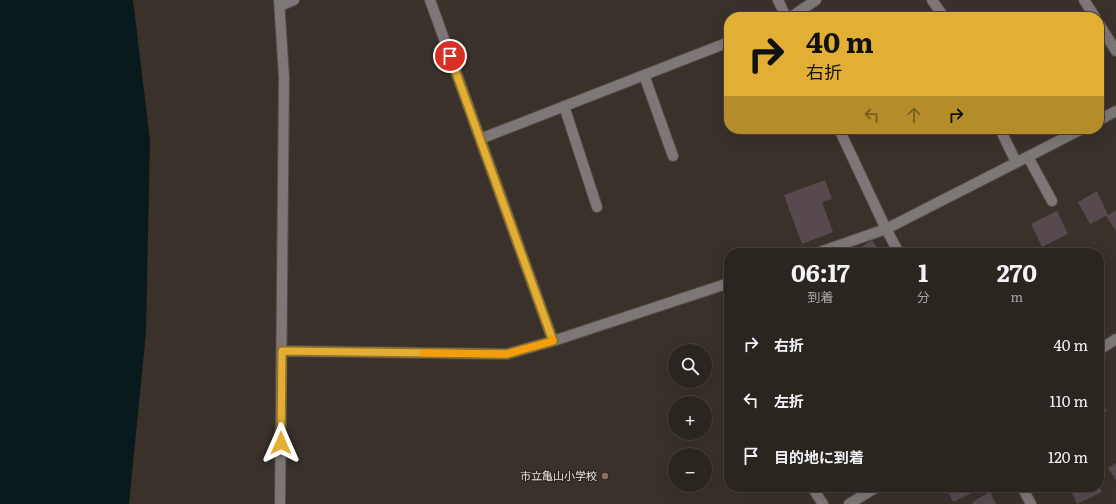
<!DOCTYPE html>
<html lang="ja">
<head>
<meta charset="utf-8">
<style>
	body { margin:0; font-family:Literata,"Noto Sans JP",serif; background:#37312d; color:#f1f3f6; height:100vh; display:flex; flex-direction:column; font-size:15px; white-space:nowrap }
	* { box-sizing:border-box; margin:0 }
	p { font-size:13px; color:#a6a5a5 }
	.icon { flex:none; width:22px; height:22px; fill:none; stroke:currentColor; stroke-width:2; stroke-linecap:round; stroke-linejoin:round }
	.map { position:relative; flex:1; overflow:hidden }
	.drawer { position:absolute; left:724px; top:248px; width:380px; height:244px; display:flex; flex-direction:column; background:#2b2520; border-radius:16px; box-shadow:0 4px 16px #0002,0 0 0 1px #47423e }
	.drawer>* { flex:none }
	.top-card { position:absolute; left:724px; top:12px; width:380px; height:122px; border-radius:16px; box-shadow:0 4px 16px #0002,0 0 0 1px #47423e; background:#e2af34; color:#111; overflow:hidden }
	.tools { position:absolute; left:668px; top:344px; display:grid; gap:8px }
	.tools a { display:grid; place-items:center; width:44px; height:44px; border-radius:50%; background:#2b2520; box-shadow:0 4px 16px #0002,0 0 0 1px #47423e; font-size:20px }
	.pin { position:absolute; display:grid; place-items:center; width:34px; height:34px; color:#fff; margin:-17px; border:2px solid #fff; border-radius:50%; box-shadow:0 1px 4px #0007 }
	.me { position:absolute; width:44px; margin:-22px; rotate:0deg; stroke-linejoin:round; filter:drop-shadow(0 0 3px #0008) }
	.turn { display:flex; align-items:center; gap:14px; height:84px; padding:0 16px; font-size:18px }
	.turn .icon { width:52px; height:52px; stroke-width:2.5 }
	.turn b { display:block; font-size:28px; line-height:34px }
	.lanes { display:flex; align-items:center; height:38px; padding:0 16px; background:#0003; justify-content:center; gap:20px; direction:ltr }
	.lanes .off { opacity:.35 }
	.eta { display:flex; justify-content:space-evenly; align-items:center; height:68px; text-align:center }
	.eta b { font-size:24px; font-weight:700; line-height:28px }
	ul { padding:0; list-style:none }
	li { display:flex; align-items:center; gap:12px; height:56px; padding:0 16px }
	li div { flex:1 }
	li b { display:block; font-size:15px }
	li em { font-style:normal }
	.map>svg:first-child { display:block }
	.water { fill:#091a1c }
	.building { fill:#564a4f }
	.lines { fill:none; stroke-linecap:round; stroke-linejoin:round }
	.minor-casing { stroke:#554d47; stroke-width:12 }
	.minor { stroke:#7e7778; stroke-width:10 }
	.route-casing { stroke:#937222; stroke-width:10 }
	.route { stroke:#e2af34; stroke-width:7 }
	.slow { stroke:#f59e0b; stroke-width:7 }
	.education-dot { fill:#8d6e63; stroke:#2f2720; stroke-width:1.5 }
	.labels { text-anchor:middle; stroke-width:3; stroke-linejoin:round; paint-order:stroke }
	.poi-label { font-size:11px; fill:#e8e3de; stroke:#2f2720; text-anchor:end }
</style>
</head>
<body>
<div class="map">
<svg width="1116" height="504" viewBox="0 0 1116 504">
	<rect width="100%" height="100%" fill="#39312a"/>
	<!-- water -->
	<path class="water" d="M0,0h133l17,140 -4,192 -17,172h-129z"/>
	<!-- building -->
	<path class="building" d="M825,180l7,19 -10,3 11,30 -31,12 -18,-49z
		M1097,191l11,24 8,-5v21l-10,-15 -16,8 -12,-22z
		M1057,211l11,23 -26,13 -11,-23z
		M872,240l8,13h-26l-1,-1z
		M1099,398l8,13 -8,5z
		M1116,463v17l-8,-12z
		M946,487h25l3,5 -21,10z
		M1069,487h30l3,5 -25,12z
		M990,492l6,12h-23l-1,-2z"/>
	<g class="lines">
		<defs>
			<path id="minor" d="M279,0l5,77 -4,427
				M430,0l123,341
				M778,0l8,17
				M932,0l12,17
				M1084,0l11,17
				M280,6l14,-6
				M791,17l25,-17
				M1099,24l17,27
				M644,75l29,81
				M564,106l33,101
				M1099,120l17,-9
				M839,129l47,100 13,24
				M1000,129l16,33
				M480,139l249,-97
				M1028,157l24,44
				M817,253l69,-24 196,-100
				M1099,350l17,-11
				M282,351l225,3 46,-13 176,-58
				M812,487l11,17
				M1022,487l9,17
				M849,504l28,-17"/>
		</defs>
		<!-- minor casing -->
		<use href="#minor" class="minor-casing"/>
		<!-- minor -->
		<use href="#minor" class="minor"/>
	</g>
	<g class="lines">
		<defs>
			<path id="route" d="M281,443l1,-92 225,3 46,-13 -103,-285"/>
		</defs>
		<!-- route casing -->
		<use href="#route" class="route-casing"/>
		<!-- route -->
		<use href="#route" class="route"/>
		<!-- slow -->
		<path class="slow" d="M423,353l84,1 46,-13 -1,-2"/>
	</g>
	<!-- markers -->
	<circle class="education-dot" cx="605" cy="476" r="4"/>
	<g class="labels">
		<!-- poi labels -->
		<g class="poi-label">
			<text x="597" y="480">市立亀山小学校</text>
		</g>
	</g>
</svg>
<div class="tools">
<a><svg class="icon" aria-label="search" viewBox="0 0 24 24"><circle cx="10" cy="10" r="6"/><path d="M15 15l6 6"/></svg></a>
<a>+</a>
<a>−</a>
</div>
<div class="pin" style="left:450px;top:56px;background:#d93025"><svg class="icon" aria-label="arrive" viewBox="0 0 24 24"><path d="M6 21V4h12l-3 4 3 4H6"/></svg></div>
<svg class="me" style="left:281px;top:443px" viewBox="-20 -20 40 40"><path d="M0-17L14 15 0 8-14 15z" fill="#e2af34" stroke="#fff" stroke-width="4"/></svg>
<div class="top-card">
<div class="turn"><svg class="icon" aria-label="right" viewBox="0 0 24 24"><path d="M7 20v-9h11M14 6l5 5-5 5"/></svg><div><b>40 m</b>右折</div></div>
<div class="lanes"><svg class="icon off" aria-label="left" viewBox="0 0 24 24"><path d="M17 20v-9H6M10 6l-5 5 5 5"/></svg><svg class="icon off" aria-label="ahead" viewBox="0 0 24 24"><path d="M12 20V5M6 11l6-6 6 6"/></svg><svg class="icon" aria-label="right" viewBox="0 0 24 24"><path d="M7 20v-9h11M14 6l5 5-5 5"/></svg></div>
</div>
<section class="drawer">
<div class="eta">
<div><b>06:17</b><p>到着</p></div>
<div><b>1</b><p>分</p></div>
<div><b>270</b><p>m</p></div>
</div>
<ul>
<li><svg class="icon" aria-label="right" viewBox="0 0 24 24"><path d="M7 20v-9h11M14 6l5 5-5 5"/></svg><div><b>右折</b></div><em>40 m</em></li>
<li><svg class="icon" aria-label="left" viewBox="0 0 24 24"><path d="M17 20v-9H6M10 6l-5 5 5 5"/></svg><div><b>左折</b></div><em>110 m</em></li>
<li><svg class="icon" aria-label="arrive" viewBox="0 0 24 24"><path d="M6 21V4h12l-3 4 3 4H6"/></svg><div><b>目的地に到着</b></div><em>120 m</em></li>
</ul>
</section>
</div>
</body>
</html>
